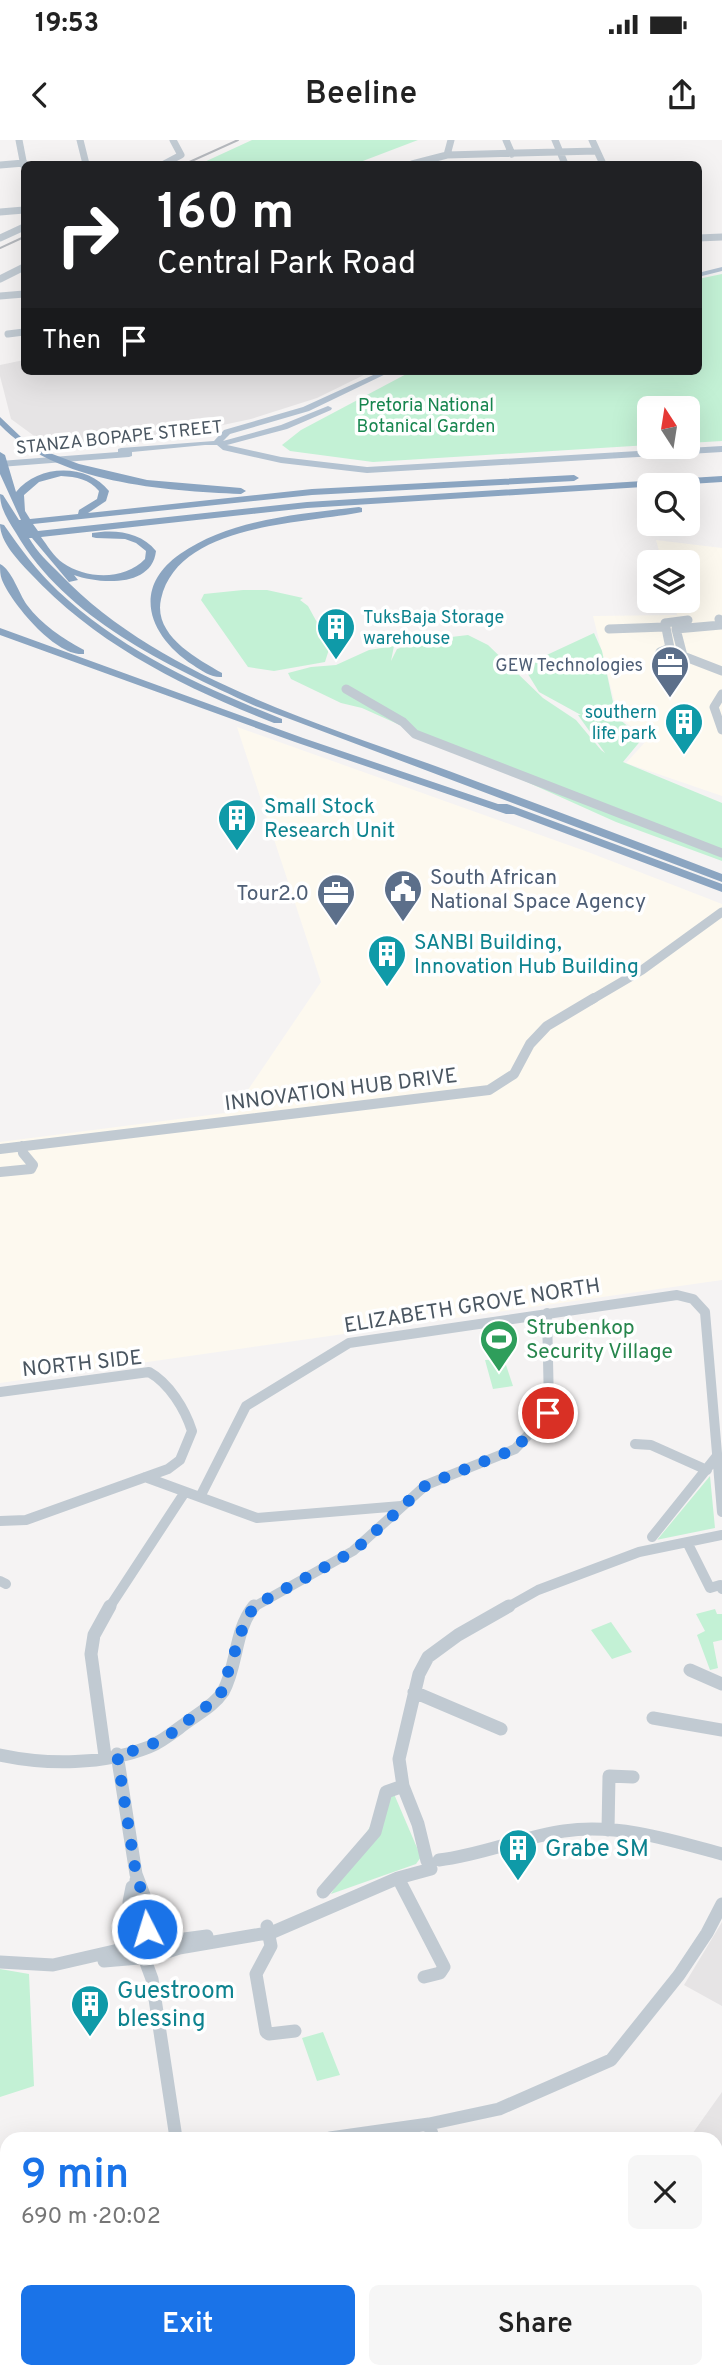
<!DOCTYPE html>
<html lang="en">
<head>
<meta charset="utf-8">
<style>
	body { margin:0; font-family:Overpass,sans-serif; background:#f6f6f6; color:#222; height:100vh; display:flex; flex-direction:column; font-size:26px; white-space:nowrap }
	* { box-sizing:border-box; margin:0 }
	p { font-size:23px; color:#767676 }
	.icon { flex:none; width:38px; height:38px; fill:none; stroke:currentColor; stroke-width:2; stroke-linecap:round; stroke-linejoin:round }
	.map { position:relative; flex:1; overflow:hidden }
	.drawer { position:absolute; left:0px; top:1992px; width:723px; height:247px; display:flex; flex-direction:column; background:#fff; border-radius:21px 21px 0 0; box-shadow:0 7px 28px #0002 }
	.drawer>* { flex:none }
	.banner { position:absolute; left:21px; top:21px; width:681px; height:214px; border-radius:10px; box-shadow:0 7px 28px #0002; background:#202124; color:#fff; overflow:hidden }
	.needle { width:46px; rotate:348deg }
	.tools { position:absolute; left:637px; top:256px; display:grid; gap:14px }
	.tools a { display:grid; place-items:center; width:63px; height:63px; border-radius:10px; background:#fff; box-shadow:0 7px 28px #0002; font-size:35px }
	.pin { position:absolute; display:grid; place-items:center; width:60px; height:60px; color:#fff; margin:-30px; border:4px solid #fff; border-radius:50%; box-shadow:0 2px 7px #0007 }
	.me { position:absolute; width:77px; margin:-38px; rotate:355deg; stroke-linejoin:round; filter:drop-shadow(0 0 5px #0008) }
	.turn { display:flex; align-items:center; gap:24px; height:147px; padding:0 21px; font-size:32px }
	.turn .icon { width:91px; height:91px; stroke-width:2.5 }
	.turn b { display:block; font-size:49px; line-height:60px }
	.then { display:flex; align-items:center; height:66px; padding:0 21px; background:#0003; gap:14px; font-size:26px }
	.round { display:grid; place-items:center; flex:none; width:74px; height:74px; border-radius:10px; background:#f6f6f6 }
	.overview { display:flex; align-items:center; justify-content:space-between; height:119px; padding:0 21px }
	h1 { font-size:42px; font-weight:600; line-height:52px; color:#1a73e8 }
	.primary-button { display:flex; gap:14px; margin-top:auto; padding:14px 21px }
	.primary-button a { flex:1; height:80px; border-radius:10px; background:#1a73e8; color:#fff; font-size:28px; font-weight:600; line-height:80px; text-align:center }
	.primary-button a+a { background:#f6f6f6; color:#222 }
	.status { display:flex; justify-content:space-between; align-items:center; height:49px; padding:0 35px; background:#fff; direction:ltr }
	.status svg { height:19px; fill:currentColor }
	header { display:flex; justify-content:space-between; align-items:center; height:91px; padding:0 21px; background:#fff; font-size:32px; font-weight:600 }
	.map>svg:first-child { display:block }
	.commercial { fill:#fdf9ef }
	.education { fill:#e6e4e5 }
	.green { fill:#c3f1d5 }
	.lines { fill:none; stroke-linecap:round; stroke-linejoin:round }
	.river { fill:#90daee; fill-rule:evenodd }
	.minor-far3 { stroke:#c1cad2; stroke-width:7 }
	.minor-far2 { stroke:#c1cad2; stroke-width:9 }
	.minor-far1 { stroke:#c1cad2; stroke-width:10 }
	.minor { stroke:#c1cad2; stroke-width:13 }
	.major { fill:#b3c2d1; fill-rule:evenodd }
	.highway { fill:#8ba5c1; fill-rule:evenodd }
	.rail { stroke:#b5b8bd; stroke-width:2 }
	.route { stroke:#1a73e8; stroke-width:12; stroke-dasharray:0 21.6 }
	.labels { text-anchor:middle; stroke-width:7; stroke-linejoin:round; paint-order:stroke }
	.far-park-label { font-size:18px; fill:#17864f; stroke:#fff }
	.far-street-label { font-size:18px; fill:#4a5661; stroke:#fff }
	.far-culture-label { font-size:18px; fill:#0d838f; stroke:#fff; text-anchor:start }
	.far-service-label { font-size:18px; fill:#4e5e75; stroke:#fff; text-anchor:end }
	.culture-label { font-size:21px; fill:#0d838f; stroke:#fff; text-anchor:start }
	.service-label { font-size:21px; fill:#4e5e75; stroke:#fff; text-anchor:start }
	.street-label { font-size:21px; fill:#4a5661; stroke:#fff }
	.leisure-label { font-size:21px; fill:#27864d; stroke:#fff; text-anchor:start }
	.near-culture-label { font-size:24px; fill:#0d838f; stroke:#fff; text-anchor:start }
</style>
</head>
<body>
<div class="status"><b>19:53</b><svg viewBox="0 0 49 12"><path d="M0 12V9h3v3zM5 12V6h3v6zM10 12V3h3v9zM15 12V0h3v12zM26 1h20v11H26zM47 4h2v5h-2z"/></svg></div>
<header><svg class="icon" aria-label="back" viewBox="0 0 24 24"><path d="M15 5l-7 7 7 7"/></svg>Beeline<svg class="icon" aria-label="share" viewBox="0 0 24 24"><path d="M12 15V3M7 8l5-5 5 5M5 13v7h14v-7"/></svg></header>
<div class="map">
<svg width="722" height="2238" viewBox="0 0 722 2238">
	<rect width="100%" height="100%" fill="#f5f3f3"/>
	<!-- commercial -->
	<path class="commercial" d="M656,400l66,8v248l-96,-33 21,-23 -29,-24 -25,-100 84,-1 -4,-15h15v-38h-26z
		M237,587l351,125 134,52v376l-722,103v-241l233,-30 88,-130z"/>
	<!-- education -->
	<path class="education" d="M24,220v11h348l-55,27 -66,21 -103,22 -96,8 -41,-30 -11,-43v-11z
		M722,1782v84l-38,-21z
		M722,1952v57l-6,-2v-9l-26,-1z"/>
	<!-- green -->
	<path class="green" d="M252,0h166l-63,24h-155z
		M722,134v167l-34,2v-35h-39v37l-276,17 -83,-11 -8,-6 19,-15 111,-59h286v-92z
		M243,450h24l36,8 -3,2 8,6 22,40 -5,16 -51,9 -26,-4 -47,-67 3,-6z
		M594,493l8,18 14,65 26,23 -19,23 99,41v58l-106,-39 -254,-114 -21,-5 -50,-24 -3,-6 23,-6 25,-2 33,-15 25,-4 -3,15 6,-12 29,-9 42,-5 20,10 55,53 33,22 25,30 4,3 -27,-38h3l-42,-23 -16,-26z
		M504,1219l9,27 -20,3 -8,-29z
		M710,1336l5,52 -59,12h1z
		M715,1469l2,5h5v26l-9,2 5,26 -8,2 -13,-35 8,-4 -9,-17z
		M611,1482l21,30 -20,7 -21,-29z
		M394,1654l27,63 -5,7 -85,30 55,-95z
		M0,1829l29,5 5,112 -34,11z
		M323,1892l17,43 -23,6 -15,-43z
		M7,2157v74h88l1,7h-96v-78z
		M716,2210l6,2v26h-75l2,-7h67z"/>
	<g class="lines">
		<!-- river -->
		<path class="river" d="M612,231h8l1,2 -4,2z"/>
		<!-- minor-far3 -->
		<path class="minor-far3" d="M19,0l5,26
			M80,0l6,24
			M506,0l6,14
			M555,0l10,24
			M592,0l11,24
			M447,15l4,-15
			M164,24l17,-9 -8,-15
			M412,24l35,-9 150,-4
			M0,25l24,-2
			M0,72l24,-2
			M0,98l24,-11
			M698,98l24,-1
			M0,139l24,-12
			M0,156l24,-2
			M8,194l16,-2"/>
		<!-- minor-far2 -->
		<path class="minor-far2" d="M719,479l2,6 -45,4 7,27 39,15
			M609,489l56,-2
			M660,512l10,-4 -5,-25 23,-3
			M346,549l57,33 12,12 307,119
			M722,554l-8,13 8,23
			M591,860l51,-30 80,-58"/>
		<!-- minor-far1 -->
		<path class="minor-far1" d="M0,1009l489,-59 25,-16 16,-30 17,-18 47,-28
			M0,1032l31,-3 2,-4 -10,-12 -1,-7
			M0,1252l149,-20c20,11 36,37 43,59l-12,29 -12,9 -142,51 -26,1
			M635,1304l16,1 56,25
			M145,1337l112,41 144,-12
			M200,1357l46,-91 103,-63 328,-48 16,4 12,13 17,200
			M652,1397l65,-81
			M687,1402l23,46 10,-3 2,4
			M0,1441l6,3
			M109,1468l76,-116
			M252,1468l101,-57 73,-66 89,-36 31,-33 3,-10 -2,-93
			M506,1468l32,-18 101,-38 83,-17"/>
		<!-- minor -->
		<path class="minor" d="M690,1530l32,14
			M414,1552l87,37
			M653,1578l69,12
			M117,1614l19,120 8,21 3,31 5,16
			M0,1615c47,10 104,10 149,-8 15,-6 28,-18 41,-27 11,-8 25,-16 33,-28 15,-27 11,-61 31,-86
			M105,1616l-14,-102 3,-19 16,-29
			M608,1690l1,-54 24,1
			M439,1720c43,-5 83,-23 125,-29 53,-8 107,9 158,23
			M427,1721l-9,-37 -15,-38 -4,-27 20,-85 9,-17 30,-22 51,-29
			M398,1738l46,89 -4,6 -16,4
			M136,1740l5,45 -1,18
			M132,1747l-3,15 8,18
			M323,1752l52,-60 11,-40 17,-6
			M267,1786l4,20 -15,28 10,58 3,2 26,-3
			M154,1803l53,-7
			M155,1816l24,-8 94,-16 125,-54 33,-9
			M145,1820l7,19 24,159
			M104,1821l35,-3
			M0,1822l53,3 83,-19
			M429,1984l4,14
			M330,1998l99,-14 70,-15 112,-49 68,-85 28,-42 15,-29
			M0,2062l7,-1
			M716,2107l6,2"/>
		<!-- major -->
		<path class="major" d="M722,127v4l-24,6v-4z
			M382,231h10l-83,40 -79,23 -7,7 58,-16 47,-19 4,2 -1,2 -44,19 -60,16 54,12 86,10 355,-21v6l-355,21 -86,-10 -58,-13 -6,-5h-12l-73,7v4l-3,1 -129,10v-6l118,-9v-3l3,-1 93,-7 10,-11 79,-23z
			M364,2231l5,7h-164l5,-7z"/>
		<!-- highway -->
		<path class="highway" d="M0,277l21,20 26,15 32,12 68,16 94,8 5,3 -5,3c-76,-3 -186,-11 -241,-69z
			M0,312l5,3 11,37c22,-28 71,-29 93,-1l-3,10 -18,12 224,-24 262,-14 5,3 -5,3 -262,14 -279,29 5,7 269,-29 415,-26v6l-415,26 -266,29c6,8 13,20 22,26 23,16 61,18 82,-4l1,-8 -10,-8 -11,-4 -29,-1 -4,-1v-4c23,-4 49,-1 64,18 -4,37 -57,33 -82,24l4,5 -9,2 -37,-44h-3c8,14 20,25 31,36 98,103 259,149 389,197 91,34 182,68 273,103v8l-469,-177c-86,-40 -187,-86 -237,-172 -8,-13 -16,-24 -16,-39l3,1 16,25h2l-21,-46zM61,336c16,1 28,3 38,15l-2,8 -18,11 -1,4 -48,5 -5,-8 -1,-16 15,-13z
			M359,367l3,1v4c-59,12 -184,11 -201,87 -8,36 35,59 61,74v4c-10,1 -20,-6 -29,-12 -43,-28 -63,-76 -13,-111 50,-35 120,-40 179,-47z
			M0,384l4,1c16,23 33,46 54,66 64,60 144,96 224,128v4h-8c-91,-36 -177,-78 -244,-150 -12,-13 -30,-31 -30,-49z
			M0,424c12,6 19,30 27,41 15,20 35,33 57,45v4c-28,3 -72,-50 -82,-74 -2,-5 -2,-10 -2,-16z
			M0,488l303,110 195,66h9l215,80v8l-208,-78h-8l-211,-72 -295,-107z"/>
		<!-- rail -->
		<path class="rail" d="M185,24l53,-24
			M0,108l24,-11"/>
	</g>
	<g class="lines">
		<!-- route -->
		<path class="route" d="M147,1789v-21l-11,-34 -19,-120 20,-4 27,-11 56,-43 26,-78 10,-13 98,-54 72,-66 89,-36 33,-36"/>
	</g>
	<!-- icons -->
	<defs>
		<symbol id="building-pin" viewBox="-11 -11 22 30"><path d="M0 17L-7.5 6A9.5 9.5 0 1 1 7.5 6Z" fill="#0f9aa8" stroke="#fff"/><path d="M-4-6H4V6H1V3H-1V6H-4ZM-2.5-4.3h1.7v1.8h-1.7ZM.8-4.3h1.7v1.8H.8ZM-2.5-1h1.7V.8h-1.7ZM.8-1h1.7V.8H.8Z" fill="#fff"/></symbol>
		<symbol id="office-pin" viewBox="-11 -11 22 30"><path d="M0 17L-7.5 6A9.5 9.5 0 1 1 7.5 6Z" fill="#5c6f8a" stroke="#fff"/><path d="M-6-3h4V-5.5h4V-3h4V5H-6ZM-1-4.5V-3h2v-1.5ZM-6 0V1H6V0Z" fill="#fff"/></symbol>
		<symbol id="civic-pin" viewBox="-11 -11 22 30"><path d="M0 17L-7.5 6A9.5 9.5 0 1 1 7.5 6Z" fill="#5c6f8a" stroke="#fff"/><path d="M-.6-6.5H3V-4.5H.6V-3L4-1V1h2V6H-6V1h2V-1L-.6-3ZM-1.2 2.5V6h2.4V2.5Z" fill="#fff"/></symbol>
		<symbol id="stadium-pin" viewBox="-11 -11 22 30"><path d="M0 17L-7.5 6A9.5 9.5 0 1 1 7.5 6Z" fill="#2e9e5b" stroke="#fff"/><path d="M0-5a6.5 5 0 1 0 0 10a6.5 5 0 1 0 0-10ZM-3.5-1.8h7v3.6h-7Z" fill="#fff"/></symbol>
	</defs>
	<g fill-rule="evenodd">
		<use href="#building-pin" x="314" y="465" width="44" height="60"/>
		<use href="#office-pin" x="648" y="503" width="44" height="60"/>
		<use href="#building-pin" x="662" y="560" width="44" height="60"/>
		<use href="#building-pin" x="215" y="656" width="44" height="60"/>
		<use href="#civic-pin" x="381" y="727" width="44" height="60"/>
		<use href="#office-pin" x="314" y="731" width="44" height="60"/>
		<use href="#building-pin" x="365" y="792" width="44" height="60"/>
		<use href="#stadium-pin" x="477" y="1177" width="44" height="60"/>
		<use href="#building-pin" x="496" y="1686" width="44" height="60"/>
		<use href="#building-pin" x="68" y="1842" width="44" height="60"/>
	</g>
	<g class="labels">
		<!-- far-park labels -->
		<g class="far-park-label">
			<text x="426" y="271">Pretoria National<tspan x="426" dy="21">Botanical Garden</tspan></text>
		</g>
		<!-- far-street labels -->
		<g class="far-street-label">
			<text transform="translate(119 297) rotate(-6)" y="6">STANZA BOPAPE STREET</text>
		</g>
		<!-- far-culture labels -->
		<g class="far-culture-label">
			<text x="363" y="483">TuksBaja Storage<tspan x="363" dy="21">warehouse</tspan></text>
			<text x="657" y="578" text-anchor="end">southern<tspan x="657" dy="21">life park</tspan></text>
		</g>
		<!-- far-service labels -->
		<g class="far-service-label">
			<text x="643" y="531">GEW Technologies</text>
		</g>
		<!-- culture labels -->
		<g class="culture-label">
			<text x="264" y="673">Small Stock<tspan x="264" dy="24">Research Unit</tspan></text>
			<text x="414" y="809">SANBI Building,<tspan x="414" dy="24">Innovation Hub Building</tspan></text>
		</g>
		<!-- service labels -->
		<g class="service-label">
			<text x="430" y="744">South African<tspan x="430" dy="24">National Space Agency</tspan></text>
			<text x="309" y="760" text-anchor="end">Tour2.0</text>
		</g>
		<!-- street labels -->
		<g class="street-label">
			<text transform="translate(341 949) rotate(-7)" y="7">INNOVATION HUB DRIVE</text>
			<text transform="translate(472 1165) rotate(-9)" y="7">ELIZABETH GROVE NORTH</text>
			<text transform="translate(82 1223) rotate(-6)" y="7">NORTH SIDE</text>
		</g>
		<!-- leisure labels -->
		<g class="leisure-label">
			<text x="526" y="1194">Strubenkop<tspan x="526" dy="24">Security Village</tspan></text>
		</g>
		<!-- near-culture labels -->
		<g class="near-culture-label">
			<text x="545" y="1716">Grabe SM</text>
			<text x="117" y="1858">Guestroom<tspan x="117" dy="28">blessing</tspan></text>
		</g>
	</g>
</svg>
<div class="tools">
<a><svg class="needle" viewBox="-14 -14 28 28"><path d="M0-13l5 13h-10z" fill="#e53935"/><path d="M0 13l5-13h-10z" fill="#767676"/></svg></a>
<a><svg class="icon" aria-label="search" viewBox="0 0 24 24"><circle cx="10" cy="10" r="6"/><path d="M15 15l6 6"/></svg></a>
<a><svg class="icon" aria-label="layers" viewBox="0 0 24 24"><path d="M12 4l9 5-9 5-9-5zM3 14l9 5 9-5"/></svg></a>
</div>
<div class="pin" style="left:548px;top:1273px;background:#d93025"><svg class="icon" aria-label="arrive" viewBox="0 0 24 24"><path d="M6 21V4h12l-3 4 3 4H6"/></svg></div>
<svg class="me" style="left:147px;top:1789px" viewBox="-20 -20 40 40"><circle r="17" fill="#1a73e8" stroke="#fff" stroke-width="3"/><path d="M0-11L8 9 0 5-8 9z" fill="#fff"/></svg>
<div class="banner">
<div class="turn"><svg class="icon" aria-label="right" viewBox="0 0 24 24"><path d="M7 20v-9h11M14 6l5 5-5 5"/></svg><div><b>160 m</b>Central Park Road</div></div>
<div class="then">Then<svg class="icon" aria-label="arrive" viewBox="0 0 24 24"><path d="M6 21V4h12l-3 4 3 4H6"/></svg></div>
</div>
<section class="drawer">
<div class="overview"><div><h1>9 min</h1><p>690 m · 20:02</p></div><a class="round"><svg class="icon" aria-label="close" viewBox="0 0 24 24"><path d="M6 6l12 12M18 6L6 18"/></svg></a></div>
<div class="primary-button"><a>Exit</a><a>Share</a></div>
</section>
</div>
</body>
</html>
